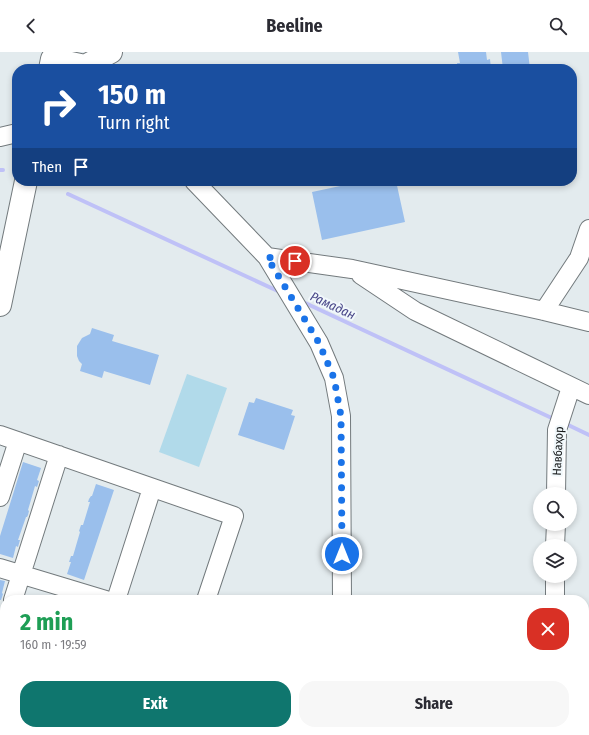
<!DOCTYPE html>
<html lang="en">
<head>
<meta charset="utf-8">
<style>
	body { margin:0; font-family:"Fira Sans Condensed",sans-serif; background:#f7f7f7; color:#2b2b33; height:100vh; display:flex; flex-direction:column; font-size:15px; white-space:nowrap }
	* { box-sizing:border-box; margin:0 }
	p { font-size:13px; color:#7c7c81 }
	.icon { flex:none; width:22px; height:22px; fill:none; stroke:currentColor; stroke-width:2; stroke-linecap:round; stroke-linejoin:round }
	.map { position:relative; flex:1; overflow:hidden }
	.panel { position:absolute; left:0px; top:543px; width:589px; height:140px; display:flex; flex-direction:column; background:#fff; border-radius:16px 16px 0 0; box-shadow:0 2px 6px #0003 }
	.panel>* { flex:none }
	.guide { position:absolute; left:12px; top:12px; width:565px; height:122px; border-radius:16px; box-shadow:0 2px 6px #0003; background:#1a4fa0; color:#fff; overflow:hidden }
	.buttons { position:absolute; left:533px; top:435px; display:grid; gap:8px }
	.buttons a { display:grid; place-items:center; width:44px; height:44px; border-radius:50%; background:#fff; box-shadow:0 2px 6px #0003; font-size:20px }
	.pin { position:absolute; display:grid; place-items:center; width:34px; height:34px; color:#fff; margin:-17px; border:2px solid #fff; border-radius:50%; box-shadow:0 1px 4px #0007 }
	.me { position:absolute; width:44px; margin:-22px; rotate:0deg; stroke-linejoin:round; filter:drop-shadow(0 0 3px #0008) }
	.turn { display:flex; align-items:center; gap:14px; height:84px; padding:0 20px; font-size:18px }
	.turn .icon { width:52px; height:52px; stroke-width:2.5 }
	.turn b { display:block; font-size:28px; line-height:34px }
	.then { display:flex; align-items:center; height:38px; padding:0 20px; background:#0003; gap:8px; font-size:15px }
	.round { display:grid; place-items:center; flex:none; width:42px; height:42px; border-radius:16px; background:#f7f7f7 }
	.overview { display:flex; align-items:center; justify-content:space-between; height:68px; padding:0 20px }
	h1 { font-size:24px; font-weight:700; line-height:30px; color:#1e9e55 }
	.cta { display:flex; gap:8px; margin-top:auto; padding:8px 20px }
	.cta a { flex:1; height:46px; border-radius:16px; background:#0f766e; color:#fff; font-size:16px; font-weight:700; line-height:46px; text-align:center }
	.cta a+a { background:#f7f7f7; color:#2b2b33 }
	header { display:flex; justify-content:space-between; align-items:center; height:52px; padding:0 20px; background:#fff; font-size:18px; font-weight:700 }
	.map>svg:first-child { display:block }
	.green { fill:#b1daea }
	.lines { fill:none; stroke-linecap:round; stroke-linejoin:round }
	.stream { stroke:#bfc1f7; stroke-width:4 }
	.building { fill:#9abfec }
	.minor-casing { stroke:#737a7d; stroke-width:20 }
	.major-casing { stroke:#737a7d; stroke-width:24 }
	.minor { stroke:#fff; stroke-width:18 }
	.major { stroke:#fff; stroke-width:22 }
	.route { stroke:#1a73e8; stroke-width:7; stroke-dasharray:0 12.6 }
	.labels { text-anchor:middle; stroke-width:4; stroke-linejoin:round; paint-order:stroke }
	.street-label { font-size:12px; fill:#171a1b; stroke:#f1f8fb }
	.water-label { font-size:13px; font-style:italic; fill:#4b498a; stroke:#f1f8fb }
</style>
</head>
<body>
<header><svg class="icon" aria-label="back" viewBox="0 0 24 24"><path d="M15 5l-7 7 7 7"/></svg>Beeline<svg class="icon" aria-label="search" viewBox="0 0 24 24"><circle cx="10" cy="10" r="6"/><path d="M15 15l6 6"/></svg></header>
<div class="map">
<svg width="589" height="683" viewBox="0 0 589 683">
	<rect width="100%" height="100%" fill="#e3ebee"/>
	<!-- green -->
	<path class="green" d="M187,322l40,14 -28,79 -40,-15z"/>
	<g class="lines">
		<!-- stream -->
		<path class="stream" d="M0,118h3
			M68,142l212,98
			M303,250l253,118
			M564,371l25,12"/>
	</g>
	<!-- building -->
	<path class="building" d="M458,0h28l1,8 3,-1 1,10h-33l-1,-6h3z
		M501,0h27l2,17h-27z
		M364,129h32l9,41 -83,18 -10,-48z
		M92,276l22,7 -2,6 47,14 -9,30 -46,-14 -2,7 -22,-7 2,-7 -3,-3 -2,-5v-10l5,-8 8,-4z
		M256,346l37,12 -2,5 4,1 -11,34 -46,-15 11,-33 5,1z
		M23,410l18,6 -4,12 2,1 -2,6 -2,-1 -7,24 1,1 -1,4 -1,2h-1l-8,23h2l-2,7 -2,-1 -3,12 -13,-4v-18z
		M96,432l18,6 -30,90 -17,-6 4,-12h-2l2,-6h2l7,-24 -1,-1 2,-6h2l7,-23h-2l1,-3 2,-3h1z
		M0,528l5,1 -3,12 1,1 -2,6h-1z
		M215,678h29l-1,5h-30z
		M264,678h32l-1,5h-15z"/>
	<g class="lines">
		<defs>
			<path id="minor" d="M0,85l17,-4
				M194,129l73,76 52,86 15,35 7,38 1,184
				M267,205l85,12 192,42 45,11
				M361,223l54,36 174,84
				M544,259l35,-53 10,-29
				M0,383l234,81 -28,84
				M556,442l1,-64 14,-43
				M0,445l18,-56
				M555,494l1,-22
				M0,516l106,32
				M13,548l46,-145
				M116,548l36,-112
				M555,548v-24
				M0,588l5,-15
				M0,642l5,2
				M104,678l14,5
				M343,678v5
				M163,683l1,-5
				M553,683v-5"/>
			<path id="major" d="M50,17l2,-10 33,7 26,-14
				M0,253l26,-124"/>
		</defs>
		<!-- minor casing -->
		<use href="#minor" class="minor-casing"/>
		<!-- major casing -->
		<use href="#major" class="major-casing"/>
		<!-- minor -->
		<use href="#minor" class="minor"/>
		<!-- major -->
		<use href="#major" class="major"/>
	</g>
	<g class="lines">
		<!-- route -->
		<path class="route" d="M295,209l-28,-4 52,86 15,35 7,38 1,138"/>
	</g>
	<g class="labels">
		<!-- street labels -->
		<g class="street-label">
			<text transform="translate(558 399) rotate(-87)" y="4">Навбаҳор</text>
		</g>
		<!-- water labels -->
		<g class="water-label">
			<text transform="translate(333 253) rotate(25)" y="5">Рамадан</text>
		</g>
	</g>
</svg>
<div class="buttons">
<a><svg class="icon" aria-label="search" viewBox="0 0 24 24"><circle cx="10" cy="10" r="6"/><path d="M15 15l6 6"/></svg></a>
<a><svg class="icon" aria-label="layers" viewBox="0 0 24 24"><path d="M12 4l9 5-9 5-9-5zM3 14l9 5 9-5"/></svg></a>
</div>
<div class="pin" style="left:295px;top:209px;background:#d93025"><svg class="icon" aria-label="arrive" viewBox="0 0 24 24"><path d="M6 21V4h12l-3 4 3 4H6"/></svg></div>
<svg class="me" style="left:342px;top:502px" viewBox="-20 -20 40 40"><circle r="17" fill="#1a73e8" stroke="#fff" stroke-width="3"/><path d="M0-11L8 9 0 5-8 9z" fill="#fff"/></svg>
<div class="guide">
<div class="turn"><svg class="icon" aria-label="right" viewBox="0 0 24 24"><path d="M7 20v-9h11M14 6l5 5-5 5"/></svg><div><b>150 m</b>Turn right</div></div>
<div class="then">Then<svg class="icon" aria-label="arrive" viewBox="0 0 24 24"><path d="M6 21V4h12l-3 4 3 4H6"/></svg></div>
</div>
<section class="panel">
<div class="overview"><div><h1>2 min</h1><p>160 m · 19:59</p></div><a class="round" style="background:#d93025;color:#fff"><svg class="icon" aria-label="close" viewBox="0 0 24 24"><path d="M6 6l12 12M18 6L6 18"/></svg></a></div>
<div class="cta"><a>Exit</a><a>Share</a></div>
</section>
</div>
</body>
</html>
